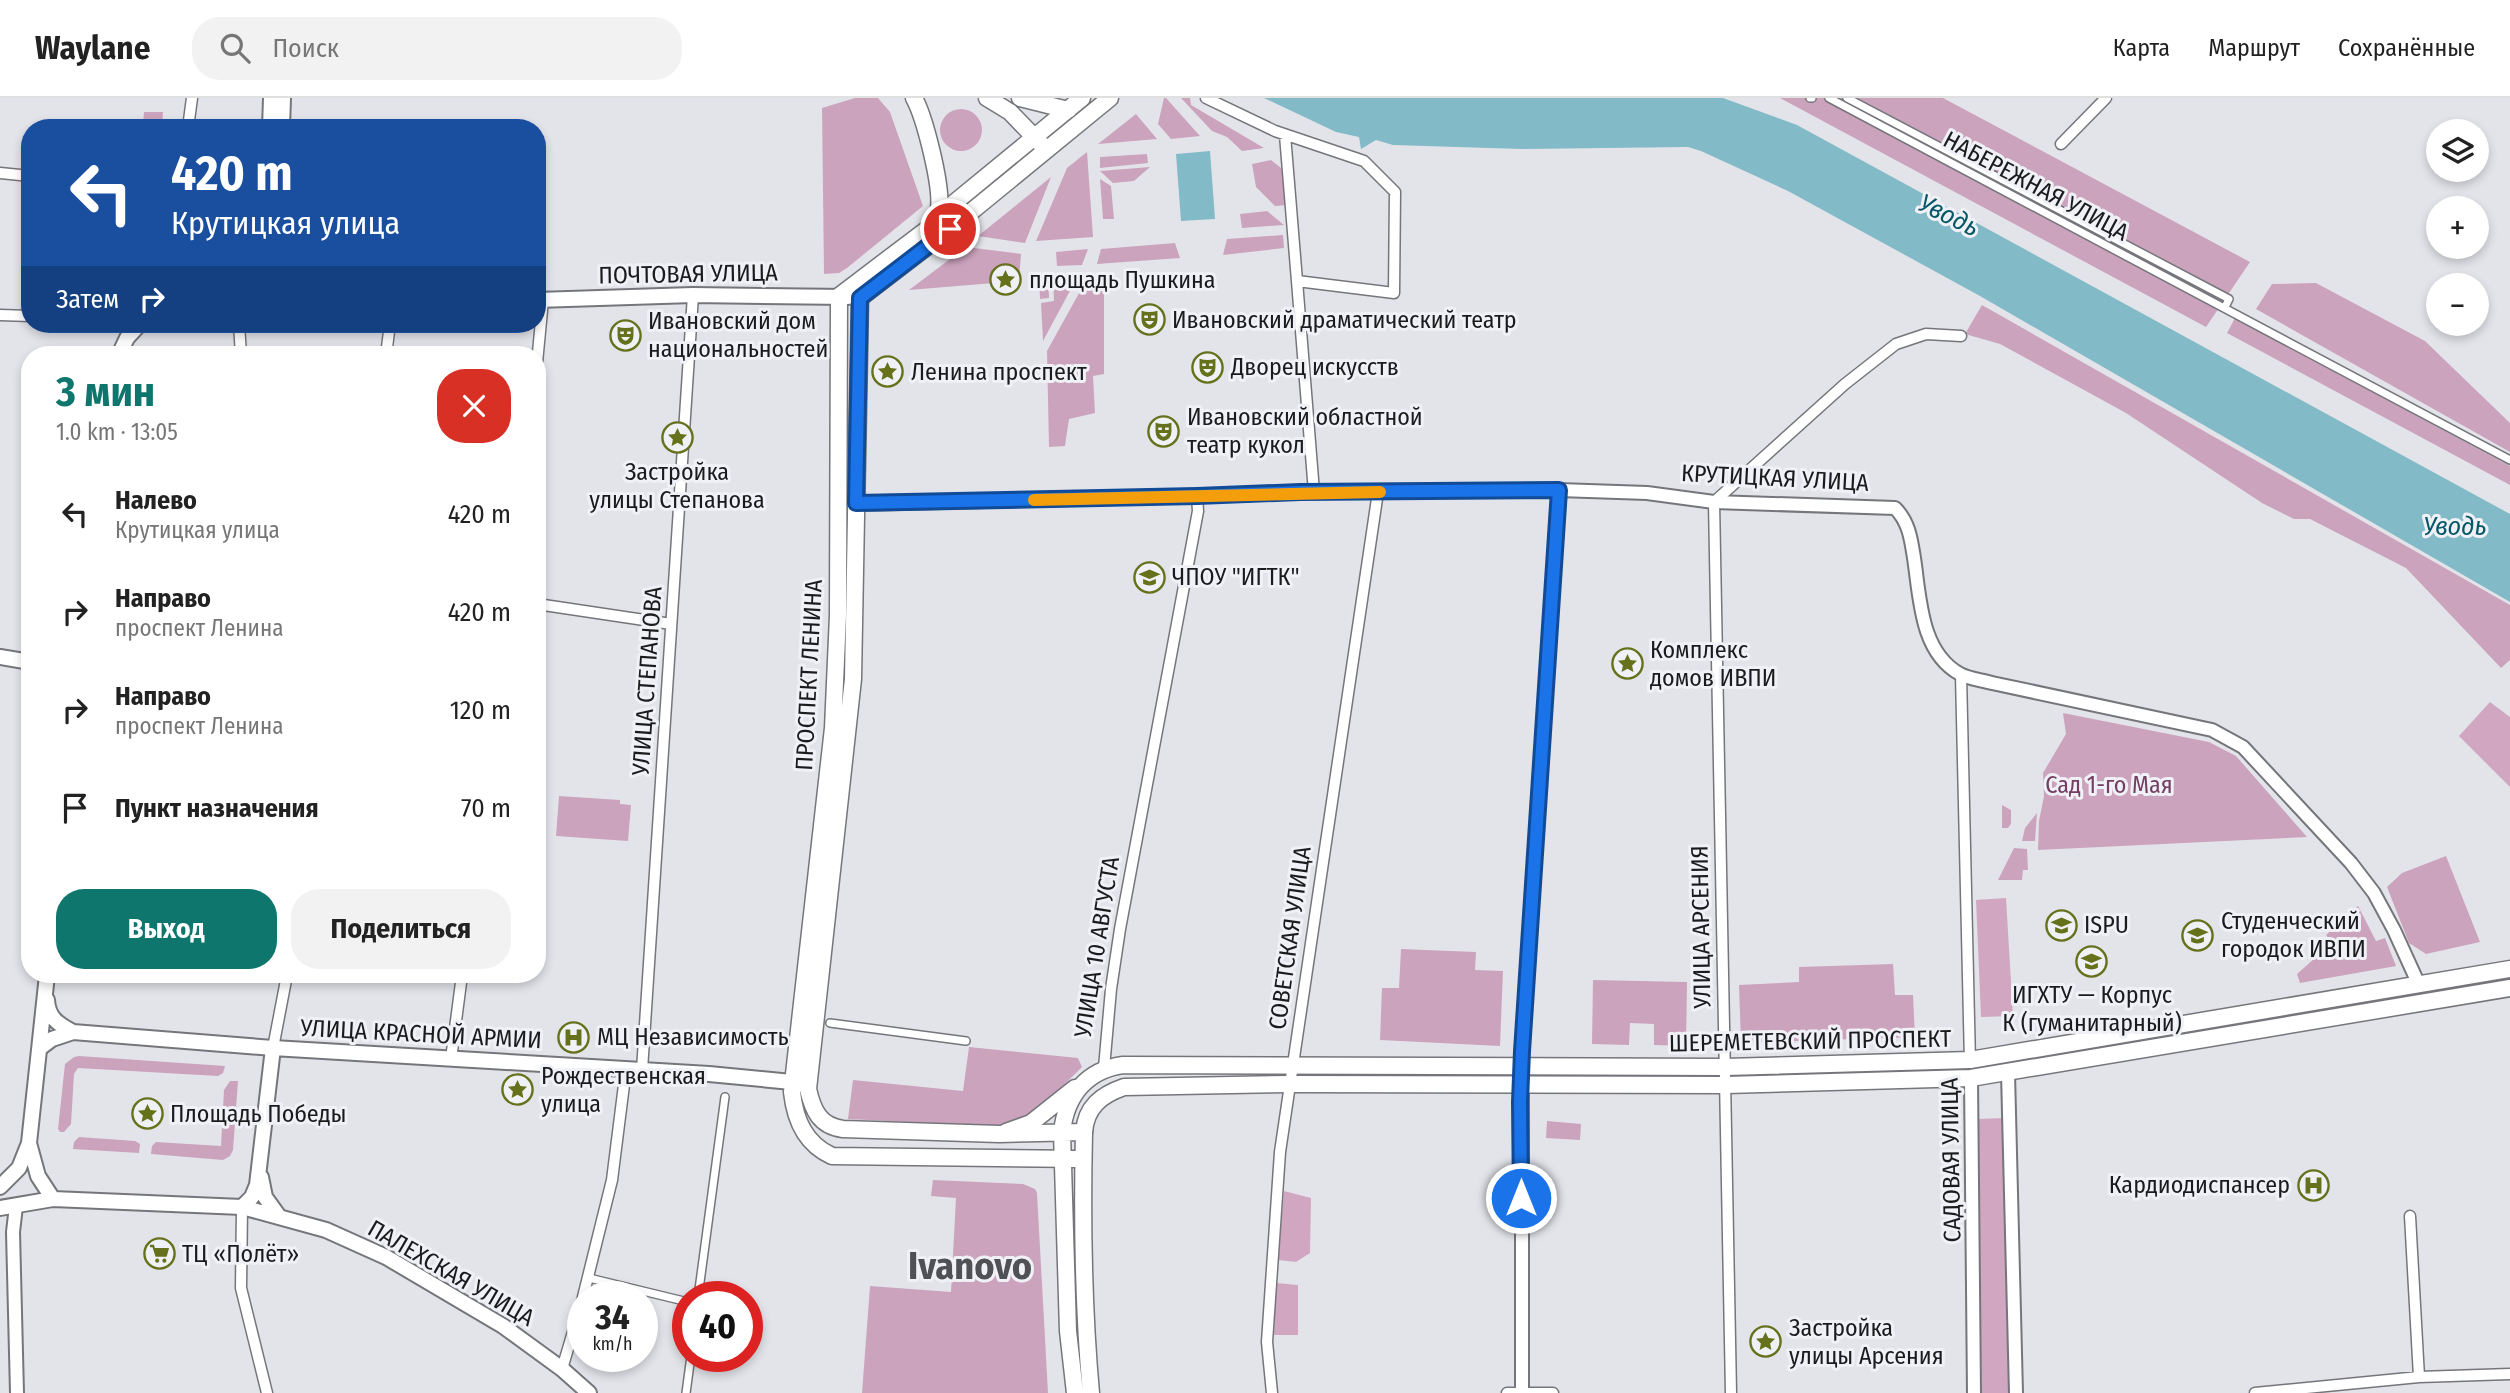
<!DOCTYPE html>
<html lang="ru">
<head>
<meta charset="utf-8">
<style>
	body { margin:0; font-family:"Fira Sans Condensed",sans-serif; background:#f2f2f2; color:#222; height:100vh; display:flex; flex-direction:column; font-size:26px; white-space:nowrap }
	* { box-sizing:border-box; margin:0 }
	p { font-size:23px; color:#767676 }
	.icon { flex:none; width:38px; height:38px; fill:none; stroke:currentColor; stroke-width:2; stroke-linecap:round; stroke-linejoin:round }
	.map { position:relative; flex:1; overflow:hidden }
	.side { position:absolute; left:21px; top:248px; width:525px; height:637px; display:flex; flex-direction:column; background:#fff; border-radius:28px; box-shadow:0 4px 10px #0003 }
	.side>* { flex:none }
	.top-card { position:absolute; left:21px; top:21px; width:525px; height:214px; border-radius:28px; box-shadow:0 4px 10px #0003; background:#1a4fa0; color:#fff; overflow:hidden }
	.tools { position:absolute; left:2426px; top:21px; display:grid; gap:14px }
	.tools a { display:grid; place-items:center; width:63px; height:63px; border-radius:50%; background:#fff; box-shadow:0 4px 10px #0003; font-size:35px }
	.speed { position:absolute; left:567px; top:1183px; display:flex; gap:14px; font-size:35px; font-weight:700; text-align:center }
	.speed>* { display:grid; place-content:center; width:91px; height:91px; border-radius:50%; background:#fff; box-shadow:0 4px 10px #0003; line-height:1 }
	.speed small { font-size:18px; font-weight:400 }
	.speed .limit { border:10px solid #d22; background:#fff; color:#111 }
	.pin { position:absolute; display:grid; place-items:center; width:60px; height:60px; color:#fff; margin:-30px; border:4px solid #fff; border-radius:50%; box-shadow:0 2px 7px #0007 }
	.me { position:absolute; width:77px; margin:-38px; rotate:0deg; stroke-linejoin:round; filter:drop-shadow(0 0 5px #0008) }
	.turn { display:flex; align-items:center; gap:24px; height:147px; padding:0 35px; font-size:32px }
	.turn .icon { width:91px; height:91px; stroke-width:2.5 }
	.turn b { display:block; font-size:49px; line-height:60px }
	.then { display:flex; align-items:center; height:66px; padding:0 35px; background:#0003; gap:14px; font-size:26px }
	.round { display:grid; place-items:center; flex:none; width:74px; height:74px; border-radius:28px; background:#f2f2f2 }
	.head { display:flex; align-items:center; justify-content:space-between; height:119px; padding:0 35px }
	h1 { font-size:42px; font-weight:700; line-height:52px; color:#0f766e }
	.action { display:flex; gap:14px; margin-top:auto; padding:14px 35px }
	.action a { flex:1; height:80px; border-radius:28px; background:#0f766e; color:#fff; font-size:28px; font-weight:700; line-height:80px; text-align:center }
	.action a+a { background:#f2f2f2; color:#222 }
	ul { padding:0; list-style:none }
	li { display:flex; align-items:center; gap:21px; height:98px; padding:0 35px }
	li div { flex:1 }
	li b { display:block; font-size:26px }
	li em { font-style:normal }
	header { display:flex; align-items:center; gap:42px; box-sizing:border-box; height:98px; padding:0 35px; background:#fff; border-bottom:2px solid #e0e0e0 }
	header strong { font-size:33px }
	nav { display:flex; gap:38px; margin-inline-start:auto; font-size:24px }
	.search { width:490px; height:63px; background:#f2f2f2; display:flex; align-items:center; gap:18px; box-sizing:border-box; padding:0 24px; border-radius:28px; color:#767676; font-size:26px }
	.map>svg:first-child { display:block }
	.green { fill:#cca3bd }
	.forest { fill:#d0a6c0 }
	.water { fill:#83bac7 }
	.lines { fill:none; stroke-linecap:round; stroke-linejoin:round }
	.pedestrian-casing { stroke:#75767b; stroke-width:10 }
	.minor-casing { stroke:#75767b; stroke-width:13 }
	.tertiary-casing { stroke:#75767b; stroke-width:16 }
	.secondary-casing { stroke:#75767b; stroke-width:18 }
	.primary-casing { stroke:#75767b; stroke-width:19 }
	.trunk-casing { stroke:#75767b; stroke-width:19 }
	.pedestrian { stroke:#fff; stroke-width:7 }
	.minor { stroke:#fff; stroke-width:10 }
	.tertiary { stroke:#fff; stroke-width:12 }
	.secondary { stroke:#fff; stroke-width:14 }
	.primary { stroke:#fff; stroke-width:16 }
	.trunk { stroke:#fff; stroke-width:16 }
	.route-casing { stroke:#114b97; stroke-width:18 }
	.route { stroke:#1a73e8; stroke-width:12 }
	.slow { stroke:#f59e0b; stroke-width:12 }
	.labels { text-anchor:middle; stroke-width:6; stroke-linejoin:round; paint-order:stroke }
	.street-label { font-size:24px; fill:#1a1b1d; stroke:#f0f1f7 }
	.poi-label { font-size:24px; fill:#1a1b1d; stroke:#f0f1f7; text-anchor:start }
	.park-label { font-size:24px; fill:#743e63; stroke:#f0f1f7 }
	.water-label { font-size:26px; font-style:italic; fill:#065866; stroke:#f0f1f7 }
	.town-label { font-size:38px; font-weight:bold; fill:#505155; stroke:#f0f1f7 }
</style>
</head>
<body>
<header>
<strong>Waylane</strong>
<div class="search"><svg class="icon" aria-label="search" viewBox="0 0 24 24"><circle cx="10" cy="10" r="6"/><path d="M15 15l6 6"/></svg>Поиск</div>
<nav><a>Карта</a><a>Маршрут</a><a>Сохранённые</a></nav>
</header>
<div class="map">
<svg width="2510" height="1295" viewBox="0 0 2510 1295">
	<rect width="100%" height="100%" fill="#e3e4ea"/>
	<!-- green -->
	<path class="green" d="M855,0h23l12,14 33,94 -76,62 -8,5 -15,1 -2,-166z
		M1164,0h2l34,38 -29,3 -13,-15z
		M1181,0h9l1,7 73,43 -22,3 -15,-14 -15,-6z
		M1780,0h163l307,164 -44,65z
		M940 32a21 21 0 1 1 42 0a21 21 0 1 1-42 0Z
		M144,14h19l-1,14 -19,-1z
		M1136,16l21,25 -59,5z
		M1087,54l6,85 -57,4 31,-73z
		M1147,56l1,9 -48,5v-11z
		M1271,62l15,12 2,33 -13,1 -19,-19 -4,-23z
		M1150,69l-16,14 -21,2 -13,-12z
		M1051,79l-26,66 -47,-7z
		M1100,81l11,7 3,33h-11z
		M1267,113l17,14 -42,3 -2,-14z
		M1283,137l1,13 -61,7 4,-16z
		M1175,145l5,15 -83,6 4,-15z
		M966,149l55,7 -2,27 -110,9z
		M1088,151l-6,16 -25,1 -1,-14z
		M1079,176l-36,67 -2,-38 13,-2 -1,-25z
		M1089,177h15v99l-11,2 2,37 -26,6 -4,27 -16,1 -2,-96z
		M1048,178l1,22 -9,1 -1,-22z
		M2316,185l109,58 85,82v29l-254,-143 16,-25z
		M1982,207l528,300v55l-9,8 -95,-100 -96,-49h-16l-32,-16 -136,-90 -126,-69 -35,-10z
		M2235,220l275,148v19l-283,-152z
		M2063,615l146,29 27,14 71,81 -269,13 1,-29 5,-25 -1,-23 23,-39z
		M559,698l61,4v4l11,1 -3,36 -72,-5z
		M2002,707l9,5v14l-3,4h-6z
		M2037,715l-2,28h-13l3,-13z
		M2014,750l13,1 1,21h-5l-1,10h-24z
		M2446,758l34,86 -54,12 -17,-11 -22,-56 15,-14z
		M2358,808l18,35 9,-3 11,28 -96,17 -3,-9 35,-31 -6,-8z
		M1401,851l75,3 -1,18 28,1 -3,75 -120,-6 2,-52h17z
		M1893,866l2,31h18l2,42 -174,6 -2,-58 60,-3v-15z
		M1593,882l94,2 -1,64 -32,-1v-21l-24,-1 -1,22 -37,-1z
		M969,949l109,11 4,9 -52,52 -21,8 -161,-8 5,-39 110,11z
		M74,959l5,-1 146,10 -2,7 -5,3 -140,-8 -4,6 -3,50 -7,8h-4l-2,-3 7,-65z
		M230,983h8l-5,69 -3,6 -7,4 -72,-6 1,-8 4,-4 65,4 3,-56z
		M1547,1023l34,3 -1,16 -34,-2z
		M79,1039l56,4 5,3 -1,9 -66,-4 1,-7z
		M933,1082l90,4 12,5 2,4 11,200h-186l8,-107 81,6 5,-94 -25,-2z"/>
	<!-- forest -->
	<path class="forest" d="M2490,604l20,15v70l-51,-51z
		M2006,800l7,118 -32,1 -5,-117z
		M2005,1020l5,275h-32l-2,-274z
		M1284,1093l27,7 -1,55 -14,9 -18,-2z
		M1276,1185l22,2v50h-24z"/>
	<!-- water -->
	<path class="water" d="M1264,0h459l74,27 713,389v88l-530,-306 -192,-105 -87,-40 -13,-4 -167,2 -128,-4 -17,-5 -15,9 -2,-12 -23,-5z
		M1210,53l5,68 -34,2 -5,-67z"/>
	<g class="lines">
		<defs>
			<path id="pedestrian" d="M1810,0h2
				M1829,0l681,362
				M1847,0l382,201 -4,8
				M830,925l136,18
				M589,1180l99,24
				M698,1199l27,-200
				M686,1295l5,-37"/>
			<path id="minor" d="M1206,0l69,33 89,30 31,31 -1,101 -97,-12 -12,-146
				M188,30l4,-30
				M2061,46l45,-46
				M0,75l30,3
				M1297,183l17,211
				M0,217l30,1
				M239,226l2,31
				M386,257l4,-31
				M537,265l6,-63
				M537,506l134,20
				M1961,577l9,388
				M273,950l14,-73
				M451,961l11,-84
				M1522,968l37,-576
				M1104,970l7,-79 9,-60 78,-418 -1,-15
				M642,972l51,-775
				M242,1109l-1,81 26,105
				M2410,1118l9,161
				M583,1199l29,-117 14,-111
				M562,1271l21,-71
				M1272,1295l-5,-51 13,-190 98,-660
				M1507,1295h46
				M1731,1295l-17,-891 131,-118 51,-40 30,-10 35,2
				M2255,1295l164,-16 91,-3"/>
			<path id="tertiary" d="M856,406l341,-8 103,-4 259,-2 88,3 67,9 181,6c14,14 16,31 19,50 6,39 6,94 46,116 9,5 22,6 32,9l220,47 31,17 108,116 23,30 20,37 25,55
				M1522,968v327
				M2008,975l8,320
				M1971,980l3,315
				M16,1108l-3,26 4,161"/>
			<path id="secondary" d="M270,30l1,-30
				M282,30l1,-30
				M537,202l156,-5 155,2
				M119,257l8,-17 13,-14
				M0,559l30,5
				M47,902c1,18 11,24 26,32
				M40,950l12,-9 21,-7 200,16 436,26 93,9
				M29,1045l9,33 15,23
				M261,1079l4,20 13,18
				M0,1089l19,-19 10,-25 18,-168
				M242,1109l10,-10 5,-12 16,-137
				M0,1110l53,-9 189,8 84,23 60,27 117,69 59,43 27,24"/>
			<path id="primary" d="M914,0c11,20 28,88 25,110 -1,6 -4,10 -7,15
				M987,0l23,14 33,34
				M1020,0l48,12
				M1006,1034l25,-9 44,-35
				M1062,1034c4,-37 25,-62 61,-67l602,2 245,-7 540,-91
				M1084,1034c2,-25 17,-37 40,-45l166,-3 436,1 245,-7 539,-90"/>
			<path id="trunk" d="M1082,0l-145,119 -7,10 -91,69 -1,319 -5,113 -41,364c3,28 13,52 40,64l251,3
				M1062,1034l6,199 7,62
				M1091,1295c-8,-87 -9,-174 -7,-261l-85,2 -156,-5c-23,-3 -30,-18 -35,-40l45,-410 7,-381 90,-69 160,-131"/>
		</defs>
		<!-- pedestrian casing -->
		<use href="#pedestrian" class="pedestrian-casing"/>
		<!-- minor casing -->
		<use href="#minor" class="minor-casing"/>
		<!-- tertiary casing -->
		<use href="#tertiary" class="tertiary-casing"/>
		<!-- secondary casing -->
		<use href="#secondary" class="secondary-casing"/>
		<!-- primary casing -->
		<use href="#primary" class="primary-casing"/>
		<!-- trunk casing -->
		<use href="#trunk" class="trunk-casing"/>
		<!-- pedestrian -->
		<use href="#pedestrian" class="pedestrian"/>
		<!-- minor -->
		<use href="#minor" class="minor"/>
		<!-- tertiary -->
		<use href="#tertiary" class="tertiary"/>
		<!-- secondary -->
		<use href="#secondary" class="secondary"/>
		<!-- primary -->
		<use href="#primary" class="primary"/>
		<!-- trunk -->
		<use href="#trunk" class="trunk"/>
	</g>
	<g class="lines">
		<defs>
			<path id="route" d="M950,131l-90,69 -4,205 341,-7 103,-4 259,-2 -37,561 -2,51 1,96"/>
		</defs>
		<!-- route casing -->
		<use href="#route" class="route-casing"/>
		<!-- route -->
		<use href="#route" class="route"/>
		<!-- slow -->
		<path class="slow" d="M1034,402l346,-8"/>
	</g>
	<!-- icons -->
	<defs>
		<symbol id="sight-ring" viewBox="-11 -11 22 22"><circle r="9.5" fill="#f0f1f7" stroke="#66711b" stroke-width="1.5"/><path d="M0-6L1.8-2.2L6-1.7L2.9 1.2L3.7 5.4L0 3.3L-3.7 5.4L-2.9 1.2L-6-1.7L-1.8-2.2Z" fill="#66711b"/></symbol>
		<symbol id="theatre-ring" viewBox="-11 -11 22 22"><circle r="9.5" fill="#f0f1f7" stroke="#66711b" stroke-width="1.5"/><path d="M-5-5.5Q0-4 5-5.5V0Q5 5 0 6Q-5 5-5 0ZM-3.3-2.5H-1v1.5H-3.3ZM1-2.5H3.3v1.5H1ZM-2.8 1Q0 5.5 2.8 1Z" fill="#66711b"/></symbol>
		<symbol id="university-ring" viewBox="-11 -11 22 22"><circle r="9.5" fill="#f0f1f7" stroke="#66711b" stroke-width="1.5"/><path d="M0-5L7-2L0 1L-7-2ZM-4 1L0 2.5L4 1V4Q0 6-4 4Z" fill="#66711b"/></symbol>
		<symbol id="hospital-ring" viewBox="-11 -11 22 22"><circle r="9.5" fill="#f0f1f7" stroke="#66711b" stroke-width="1.5"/><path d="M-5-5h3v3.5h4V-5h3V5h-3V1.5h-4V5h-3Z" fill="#66711b"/></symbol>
		<symbol id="supermarket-ring" viewBox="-11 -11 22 22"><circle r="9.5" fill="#f0f1f7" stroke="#66711b" stroke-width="1.5"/><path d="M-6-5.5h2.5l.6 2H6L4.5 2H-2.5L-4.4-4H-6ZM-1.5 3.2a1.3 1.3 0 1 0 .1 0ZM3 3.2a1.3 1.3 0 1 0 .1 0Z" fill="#66711b"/></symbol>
	</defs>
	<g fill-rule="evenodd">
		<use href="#sight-ring" x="988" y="164" width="35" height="35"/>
		<use href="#theatre-ring" x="1132" y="204" width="35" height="35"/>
		<use href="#theatre-ring" x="608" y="220" width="35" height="35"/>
		<use href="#theatre-ring" x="1190" y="252" width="35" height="35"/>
		<use href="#sight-ring" x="870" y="256" width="35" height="35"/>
		<use href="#theatre-ring" x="1146" y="316" width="35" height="35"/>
		<use href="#sight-ring" x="660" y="322" width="35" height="35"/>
		<use href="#university-ring" x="1132" y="462" width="35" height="35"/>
		<use href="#sight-ring" x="1610" y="548" width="35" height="35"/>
		<use href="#university-ring" x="2044" y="810" width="35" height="35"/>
		<use href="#university-ring" x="2180" y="820" width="35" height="35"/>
		<use href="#university-ring" x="2074" y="846" width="35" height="35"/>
		<use href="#hospital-ring" x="556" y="922" width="35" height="35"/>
		<use href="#sight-ring" x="500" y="974" width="35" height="35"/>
		<use href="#sight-ring" x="130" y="998" width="35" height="35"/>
		<use href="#hospital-ring" x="2296" y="1070" width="35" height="35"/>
		<use href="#supermarket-ring" x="142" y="1138" width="35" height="35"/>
		<use href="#sight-ring" x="1748" y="1226" width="35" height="35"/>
	</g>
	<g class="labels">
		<!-- street labels -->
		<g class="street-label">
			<text transform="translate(2036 88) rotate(28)" y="8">НАБЕРЕЖНАЯ УЛИЦА</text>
			<text transform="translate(688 176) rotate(-1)" y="8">ПОЧТОВАЯ УЛИЦА</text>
			<text transform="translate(1775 380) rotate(3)" y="8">КРУТИЦКАЯ УЛИЦА</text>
			<text transform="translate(809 577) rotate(-87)" y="8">ПРОСПЕКТ ЛЕНИНА</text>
			<text transform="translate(647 583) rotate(-86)" y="8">УЛИЦА СТЕПАНОВА</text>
			<text transform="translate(1701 829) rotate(-91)" y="8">УЛИЦА АРСЕНИЯ</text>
			<text transform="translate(1290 840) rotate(-82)" y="8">СОВЕТСКАЯ УЛИЦА</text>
			<text transform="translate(1097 849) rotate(-81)" y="8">УЛИЦА 10 АВГУСТА</text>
			<text transform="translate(421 936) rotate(3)" y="8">УЛИЦА КРАСНОЙ АРМИИ</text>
			<text transform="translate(1810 943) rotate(-1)" y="8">ШЕРЕМЕТЕВСКИЙ ПРОСПЕКТ</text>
			<text transform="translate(1951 1062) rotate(-91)" y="8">САДОВАЯ УЛИЦА</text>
			<text transform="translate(451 1175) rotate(30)" y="8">ПАЛЕХСКАЯ УЛИЦА</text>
		</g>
		<!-- poi labels -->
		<g class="poi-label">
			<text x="1029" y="190">площадь Пушкина</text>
			<text x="1172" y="230">Ивановский драматический театр</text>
			<text x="648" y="231">Ивановский дом<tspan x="648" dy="28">национальностей</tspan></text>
			<text x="1231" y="277">Дворец искусств</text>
			<text x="911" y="282">Ленина проспект</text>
			<text x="1187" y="327">Ивановский областной<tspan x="1187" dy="28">театр кукол</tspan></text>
			<text x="677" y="382" text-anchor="middle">Застройка<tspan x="677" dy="28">улицы Степанова</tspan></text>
			<text x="1172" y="487">ЧПОУ "ИГТК"</text>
			<text x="1650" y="560">Комплекс<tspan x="1650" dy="28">домов ИВПИ</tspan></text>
			<text x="2221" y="831">Студенческий<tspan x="2221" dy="28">городок ИВПИ</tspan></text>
			<text x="2084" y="835">ISPU</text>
			<text x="2092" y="905" text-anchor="middle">ИГХТУ — Корпус<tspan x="2092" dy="28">К (гуманитарный)</tspan></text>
			<text x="597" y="947">МЦ Независимость</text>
			<text x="541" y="986">Рождественская<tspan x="541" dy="28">улица</tspan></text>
			<text x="170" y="1024">Площадь Победы</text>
			<text x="2290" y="1095" text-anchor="end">Кардиодиспансер</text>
			<text x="182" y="1164">ТЦ «Полёт»</text>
			<text x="1789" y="1238">Застройка<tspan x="1789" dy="28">улицы Арсения</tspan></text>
		</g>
		<!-- park labels -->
		<g class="park-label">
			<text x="2109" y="695">Сад 1-го Мая</text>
		</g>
		<!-- water labels -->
		<g class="water-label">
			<text transform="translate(1949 117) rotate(26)" y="9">Уводь</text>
			<text x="2455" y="437">Уводь</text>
		</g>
		<!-- town labels -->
		<g class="town-label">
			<text x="970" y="1181">Ivanovo</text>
		</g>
	</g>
</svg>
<div class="tools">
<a><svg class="icon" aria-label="layers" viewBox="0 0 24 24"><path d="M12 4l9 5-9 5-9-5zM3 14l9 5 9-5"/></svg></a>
<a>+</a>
<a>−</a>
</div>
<div class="speed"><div>34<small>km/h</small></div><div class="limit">40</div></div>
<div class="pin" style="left:950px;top:131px;background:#d93025"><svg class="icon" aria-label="arrive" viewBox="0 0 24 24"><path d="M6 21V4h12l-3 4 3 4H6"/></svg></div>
<svg class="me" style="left:1521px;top:1100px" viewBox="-20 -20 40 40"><circle r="17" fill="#1a73e8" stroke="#fff" stroke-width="3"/><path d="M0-11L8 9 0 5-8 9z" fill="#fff"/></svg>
<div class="top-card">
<div class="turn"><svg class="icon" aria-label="left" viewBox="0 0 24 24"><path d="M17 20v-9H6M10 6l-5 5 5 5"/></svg><div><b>420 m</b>Крутицкая улица</div></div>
<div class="then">Затем<svg class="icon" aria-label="right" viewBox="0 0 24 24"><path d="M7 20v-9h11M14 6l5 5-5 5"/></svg></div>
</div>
<section class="side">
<div class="head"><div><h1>3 мин</h1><p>1.0 km · 13:05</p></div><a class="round" style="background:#d93025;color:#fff"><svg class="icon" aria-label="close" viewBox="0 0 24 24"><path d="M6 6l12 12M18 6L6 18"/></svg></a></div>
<ul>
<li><svg class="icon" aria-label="left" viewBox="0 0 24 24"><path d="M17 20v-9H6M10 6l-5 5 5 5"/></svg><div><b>Налево</b><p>Крутицкая улица</p></div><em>420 m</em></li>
<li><svg class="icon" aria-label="right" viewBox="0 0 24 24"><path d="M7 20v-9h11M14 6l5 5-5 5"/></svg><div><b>Направо</b><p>проспект Ленина</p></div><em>420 m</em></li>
<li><svg class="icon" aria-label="right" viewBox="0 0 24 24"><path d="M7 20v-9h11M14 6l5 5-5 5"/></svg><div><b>Направо</b><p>проспект Ленина</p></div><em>120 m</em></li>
<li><svg class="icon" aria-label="arrive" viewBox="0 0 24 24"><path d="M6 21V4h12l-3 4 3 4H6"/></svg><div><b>Пункт назначения</b></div><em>70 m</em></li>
</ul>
<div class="action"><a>Выход</a><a>Поделиться</a></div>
</section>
</div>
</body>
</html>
